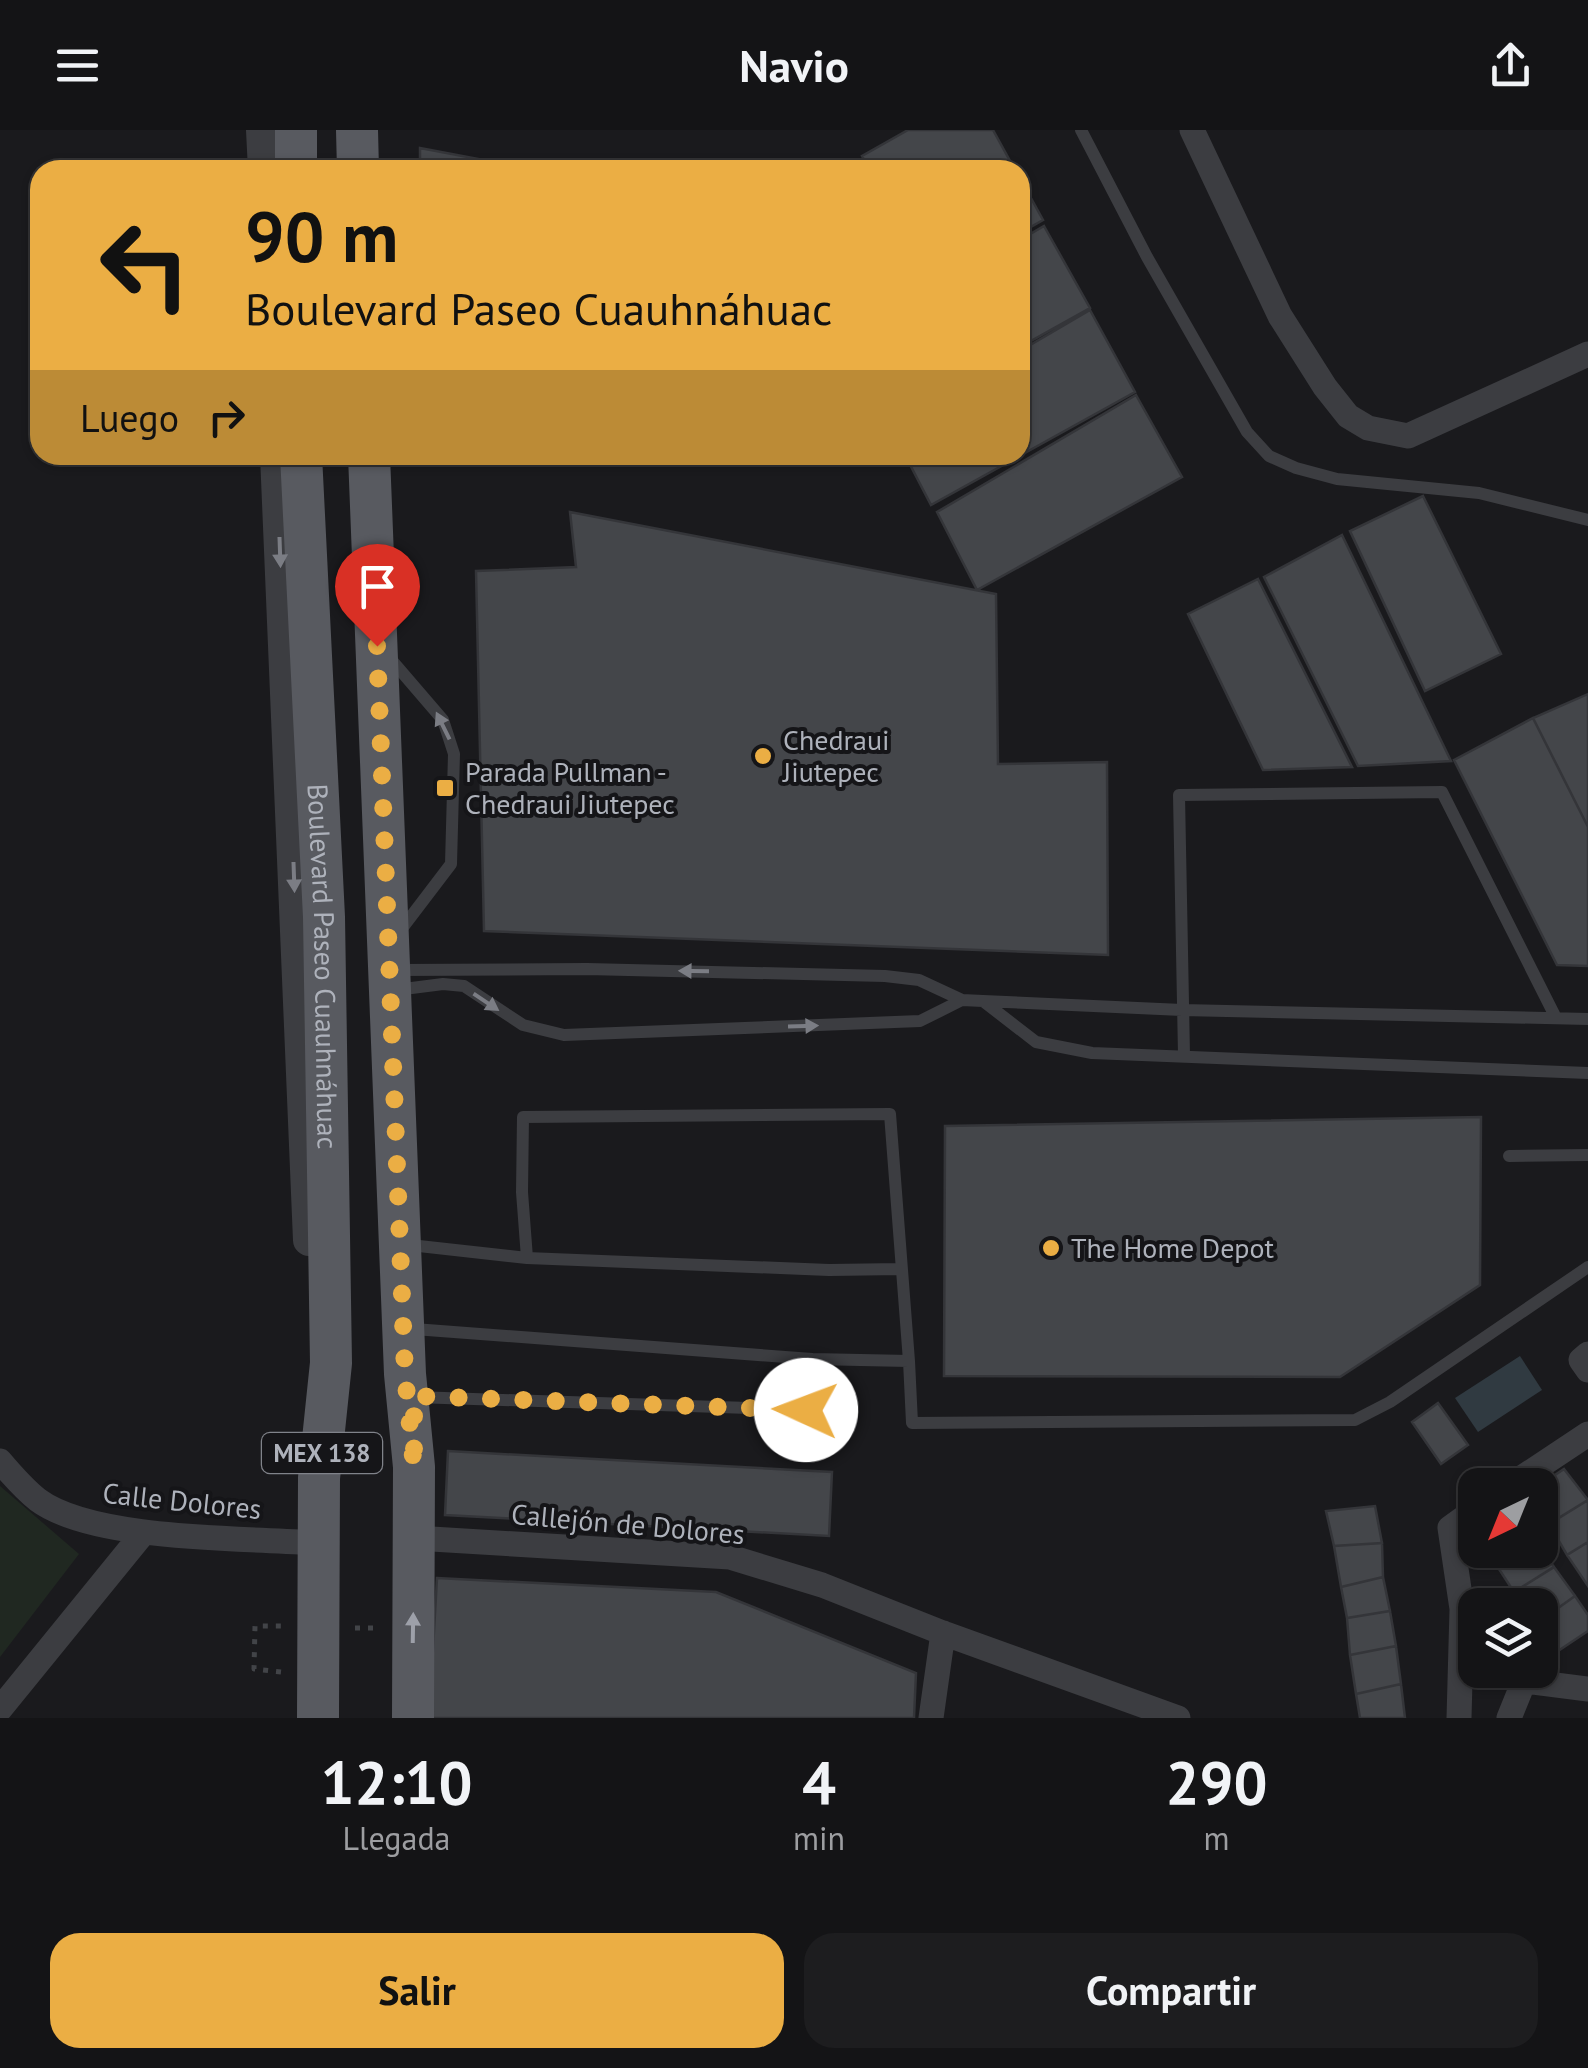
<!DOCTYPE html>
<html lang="es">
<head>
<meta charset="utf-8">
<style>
	body { margin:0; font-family:"PT Sans",sans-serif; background:#1d1d1f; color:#f1f3f6; height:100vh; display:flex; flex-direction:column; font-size:38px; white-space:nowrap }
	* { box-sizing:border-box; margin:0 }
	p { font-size:32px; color:#9d9ea1 }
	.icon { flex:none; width:55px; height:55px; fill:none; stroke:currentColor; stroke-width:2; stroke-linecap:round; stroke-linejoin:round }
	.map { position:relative; height:1588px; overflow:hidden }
	.side { display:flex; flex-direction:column; background:#141416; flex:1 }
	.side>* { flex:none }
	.guide { position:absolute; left:30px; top:30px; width:1000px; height:305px; border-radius:30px; box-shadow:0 2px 8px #0004,0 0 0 2px #333335; background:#ebae44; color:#111; overflow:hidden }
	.needle { width:65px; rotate:223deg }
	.controls { position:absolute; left:1458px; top:1338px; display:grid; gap:20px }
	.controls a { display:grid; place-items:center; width:100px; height:100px; border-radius:20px; background:#141416; box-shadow:0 2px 8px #0004,0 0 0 2px #333335; font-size:50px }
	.pin { position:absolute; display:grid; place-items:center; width:85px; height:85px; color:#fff; margin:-102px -42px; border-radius:50% 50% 50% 0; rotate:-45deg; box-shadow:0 0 10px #0007 }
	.pin .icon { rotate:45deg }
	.me { position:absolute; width:110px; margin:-55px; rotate:272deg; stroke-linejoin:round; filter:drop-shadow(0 0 8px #0008) }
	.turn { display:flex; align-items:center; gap:35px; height:210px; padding:0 50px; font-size:45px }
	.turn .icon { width:130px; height:130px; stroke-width:2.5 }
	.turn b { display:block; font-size:70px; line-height:85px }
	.then { display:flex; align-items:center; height:95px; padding:0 50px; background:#0003; gap:20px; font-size:38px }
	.eta { display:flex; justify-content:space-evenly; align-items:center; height:170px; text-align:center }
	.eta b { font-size:60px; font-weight:600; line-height:70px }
	.action { display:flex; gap:20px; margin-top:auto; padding:20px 50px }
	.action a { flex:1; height:115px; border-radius:30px; background:#ebae44; color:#111; font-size:40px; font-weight:600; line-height:115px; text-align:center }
	.action a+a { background:#1d1d1f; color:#f1f3f6 }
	header { display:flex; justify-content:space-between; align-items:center; height:130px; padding:0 50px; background:#141416; font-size:45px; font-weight:600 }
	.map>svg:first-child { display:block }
	.green { fill:#202821 }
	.water { fill:#303a41 }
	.building { fill:#44464a; stroke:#343539; stroke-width:2.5 }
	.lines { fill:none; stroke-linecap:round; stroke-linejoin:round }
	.path { stroke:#424448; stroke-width:5; stroke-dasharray:5 8; stroke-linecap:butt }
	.service { stroke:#3c3d41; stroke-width:12 }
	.minor { stroke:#3c3d41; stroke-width:25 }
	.tertiary { stroke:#3c3d41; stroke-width:32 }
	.primary { stroke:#585a60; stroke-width:42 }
	.oneway { fill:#7b7d84 }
	.oneway2 { fill:#9da0a9 }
	.route { stroke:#ebae44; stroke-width:18; stroke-dasharray:0 32.4 }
	.poi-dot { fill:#ebae44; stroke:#151518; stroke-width:4 }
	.labels { text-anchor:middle; stroke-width:8; stroke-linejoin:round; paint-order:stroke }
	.shield { fill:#151518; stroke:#80838a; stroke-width:2.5 }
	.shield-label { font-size:25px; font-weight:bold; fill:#aeb2bb }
	.poi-label { font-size:28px; fill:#aeb2bb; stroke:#151518; text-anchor:start }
	.street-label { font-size:28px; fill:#aeb2bb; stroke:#151518 }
</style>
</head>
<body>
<header><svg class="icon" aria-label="menu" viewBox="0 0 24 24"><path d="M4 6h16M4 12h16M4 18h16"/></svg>Navio<svg class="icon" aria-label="share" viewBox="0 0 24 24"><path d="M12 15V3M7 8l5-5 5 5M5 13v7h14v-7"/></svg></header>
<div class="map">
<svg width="1588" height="1588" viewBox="0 0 1588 1588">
	<rect width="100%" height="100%" fill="#1a1a1d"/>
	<!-- green -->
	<path class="green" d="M0,1356l79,68 -79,103z"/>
	<!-- water -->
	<path class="water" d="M1520,1226l22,34 -64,42 -23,-34z"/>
	<!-- building -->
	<path class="building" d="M908,0h85l22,40h-145l-8,-14z
		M420,18l117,22h-117z
		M1020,48l23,42 -23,13z
		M1044,96l46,82 -70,39v-107z
		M1090,180l45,82 -204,113 -26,-50h115v-104z
		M1136,265l46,82 -205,113 -40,-78z
		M1423,366l78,158 -76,37 -75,-160z
		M570,382l426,82 2,170 109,-2 1,193 -624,-24 -8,-360 100,-4z
		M1342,405l109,226 -93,5 -94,-189z
		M1258,449l94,188 -89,3 -75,-156z
		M1588,564v133l-55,-109z
		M1533,588l55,109v139l-31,-1 -103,-205z
		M1481,987l-1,168 -140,92 -396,-1 1,-250z
		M1438,1273l30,42 -27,19 -29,-42z
		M448,1321l384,21 -3,64 -384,-21z
		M1564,1339l24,31 -39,24 -9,-12v-27z
		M1588,1370v42l-21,13 -18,-31z
		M1375,1376l7,37 -48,3 -8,-35z
		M1588,1412v44l-21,-31z
		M1382,1413l1,34 -42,10 -7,-41z
		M1540,1416l14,21 -40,25 -21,-32 16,-10h31z
		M1554,1437l21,29 -35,25v-16h-18l-8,-13z
		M1383,1447l7,34 -43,7 -6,-31z
		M437,1448l279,14 200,81 -2,45h-485z
		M1575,1466l13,19v16l-33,22 -15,-21v-11z
		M1390,1481l6,35 -46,9 -3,-37z
		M1396,1516l5,38 -45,10 -6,-39z
		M1401,1554l4,34h-45l-4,-24z"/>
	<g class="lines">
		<!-- path -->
		<path class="path" d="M355,1498h24
			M281,1542l-27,-3 1,-43h29"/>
		<!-- service -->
		<path class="service" d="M1081,0l66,127 100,175 22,24 27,12 41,11 142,14 109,27
			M388,526l55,64 11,34 -3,110 -51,67
			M396,840l191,-1 298,7 34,4 43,20 21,1 199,9 406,9
			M396,860l47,-6 21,2 59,39 41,10 356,-14 42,-21
			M983,871l53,41 56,11 496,20
			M1184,925l-5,-260 263,-3 114,226
			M1509,1026l79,-1
			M410,1115l117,13 302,12 72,-1
			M527,1128l-5,-66 1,-75 367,-3 19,247
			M414,1199l398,30 97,2 3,62 443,-3 35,-18 198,-135
			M415,1267l392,13 5,-51"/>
		<!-- minor -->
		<path class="minor" d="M1192,0l88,186 45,71 23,29 20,12 40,8 180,-82
			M1588,1224l-7,6 7,10
			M0,1331c11,13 24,28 38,39 55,41 210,38 281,43
			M1511,1355l77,-51
			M415,1408l315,19 92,28 121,48 235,85
			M1514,1540l10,11 64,8
			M0,1579l144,-177
			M931,1588l12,-85
			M1459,1588l3,-109 -12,-81 25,-18
			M1509,1588l15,-37"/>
		<!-- tertiary -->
		<path class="tertiary" d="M262,0l2,40
			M276,325l33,785"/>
		<!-- primary -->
		<g class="primary">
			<path d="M296,0v40"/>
			<path d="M357,0l1,40"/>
			<path id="s1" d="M301,325l23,462 7,446 -12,115 -1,240"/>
			<path d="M369,325l36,919 9,93 -1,251"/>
		</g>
	</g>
	<!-- one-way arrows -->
	<defs><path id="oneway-solid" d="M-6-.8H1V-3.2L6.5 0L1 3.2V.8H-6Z" transform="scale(2.5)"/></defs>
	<g class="oneway">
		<use href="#oneway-solid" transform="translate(280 422) rotate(88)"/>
		<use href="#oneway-solid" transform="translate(443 596) rotate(-116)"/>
		<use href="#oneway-solid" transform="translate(294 747) rotate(88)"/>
		<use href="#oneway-solid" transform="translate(694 841) rotate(-179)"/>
		<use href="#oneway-solid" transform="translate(486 872) rotate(34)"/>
		<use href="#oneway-solid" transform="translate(803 896) rotate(-2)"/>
	</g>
	<use class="oneway2" href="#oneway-solid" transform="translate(413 1498) rotate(-89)"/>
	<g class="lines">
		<!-- route -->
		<path class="route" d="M377,516l28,728 9,94v-72l392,14"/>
	</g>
	<!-- markers -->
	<g class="poi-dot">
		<circle cx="763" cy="626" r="10"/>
		<rect x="435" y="648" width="20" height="20" rx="5"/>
		<circle cx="1051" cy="1118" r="10"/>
	</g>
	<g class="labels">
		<!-- shield labels -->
		<rect class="shield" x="262" y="1303" width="120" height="40" rx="8"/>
		<g class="shield-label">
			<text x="322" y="1332">MEX 138</text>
		</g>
		<!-- poi labels -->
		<g class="poi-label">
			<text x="783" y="620">Chedraui<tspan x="783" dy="32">Jiutepec</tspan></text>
			<text x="465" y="652">Parada Pullman -<tspan x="465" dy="32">Chedraui Jiutepec</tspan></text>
			<text x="1071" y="1128">The Home Depot</text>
		</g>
		<!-- street labels -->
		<g class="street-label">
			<text dy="10" stroke="none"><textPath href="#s1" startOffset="512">Boulevard Paseo Cuauhnáhuac</textPath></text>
			<text transform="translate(182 1371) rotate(6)" y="10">Calle Dolores</text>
			<text transform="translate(628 1394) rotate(5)" y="10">Callejón de Dolores</text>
		</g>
	</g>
</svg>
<div class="controls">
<a><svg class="needle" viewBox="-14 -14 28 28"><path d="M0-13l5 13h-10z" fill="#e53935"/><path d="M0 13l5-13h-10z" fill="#9d9ea1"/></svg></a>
<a><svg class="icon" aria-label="layers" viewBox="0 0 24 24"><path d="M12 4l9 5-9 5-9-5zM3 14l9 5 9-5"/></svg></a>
</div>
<div class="pin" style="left:377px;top:516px;background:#d93025"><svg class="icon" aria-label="arrive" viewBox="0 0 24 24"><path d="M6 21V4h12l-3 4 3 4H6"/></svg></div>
<svg class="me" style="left:806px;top:1280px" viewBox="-20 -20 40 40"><circle r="19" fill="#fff"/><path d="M0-13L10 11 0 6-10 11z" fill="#ebae44"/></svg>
<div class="guide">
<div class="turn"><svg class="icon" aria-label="left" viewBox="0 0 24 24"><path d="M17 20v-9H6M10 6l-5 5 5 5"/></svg><div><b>90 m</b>Boulevard Paseo Cuauhnáhuac</div></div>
<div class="then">Luego<svg class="icon" aria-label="right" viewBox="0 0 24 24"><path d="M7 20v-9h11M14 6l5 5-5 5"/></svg></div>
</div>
</div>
<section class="side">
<div class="eta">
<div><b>12:10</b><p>Llegada</p></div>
<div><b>4</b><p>min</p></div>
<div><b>290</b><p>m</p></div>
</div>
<div class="action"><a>Salir</a><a>Compartir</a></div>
</section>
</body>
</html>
